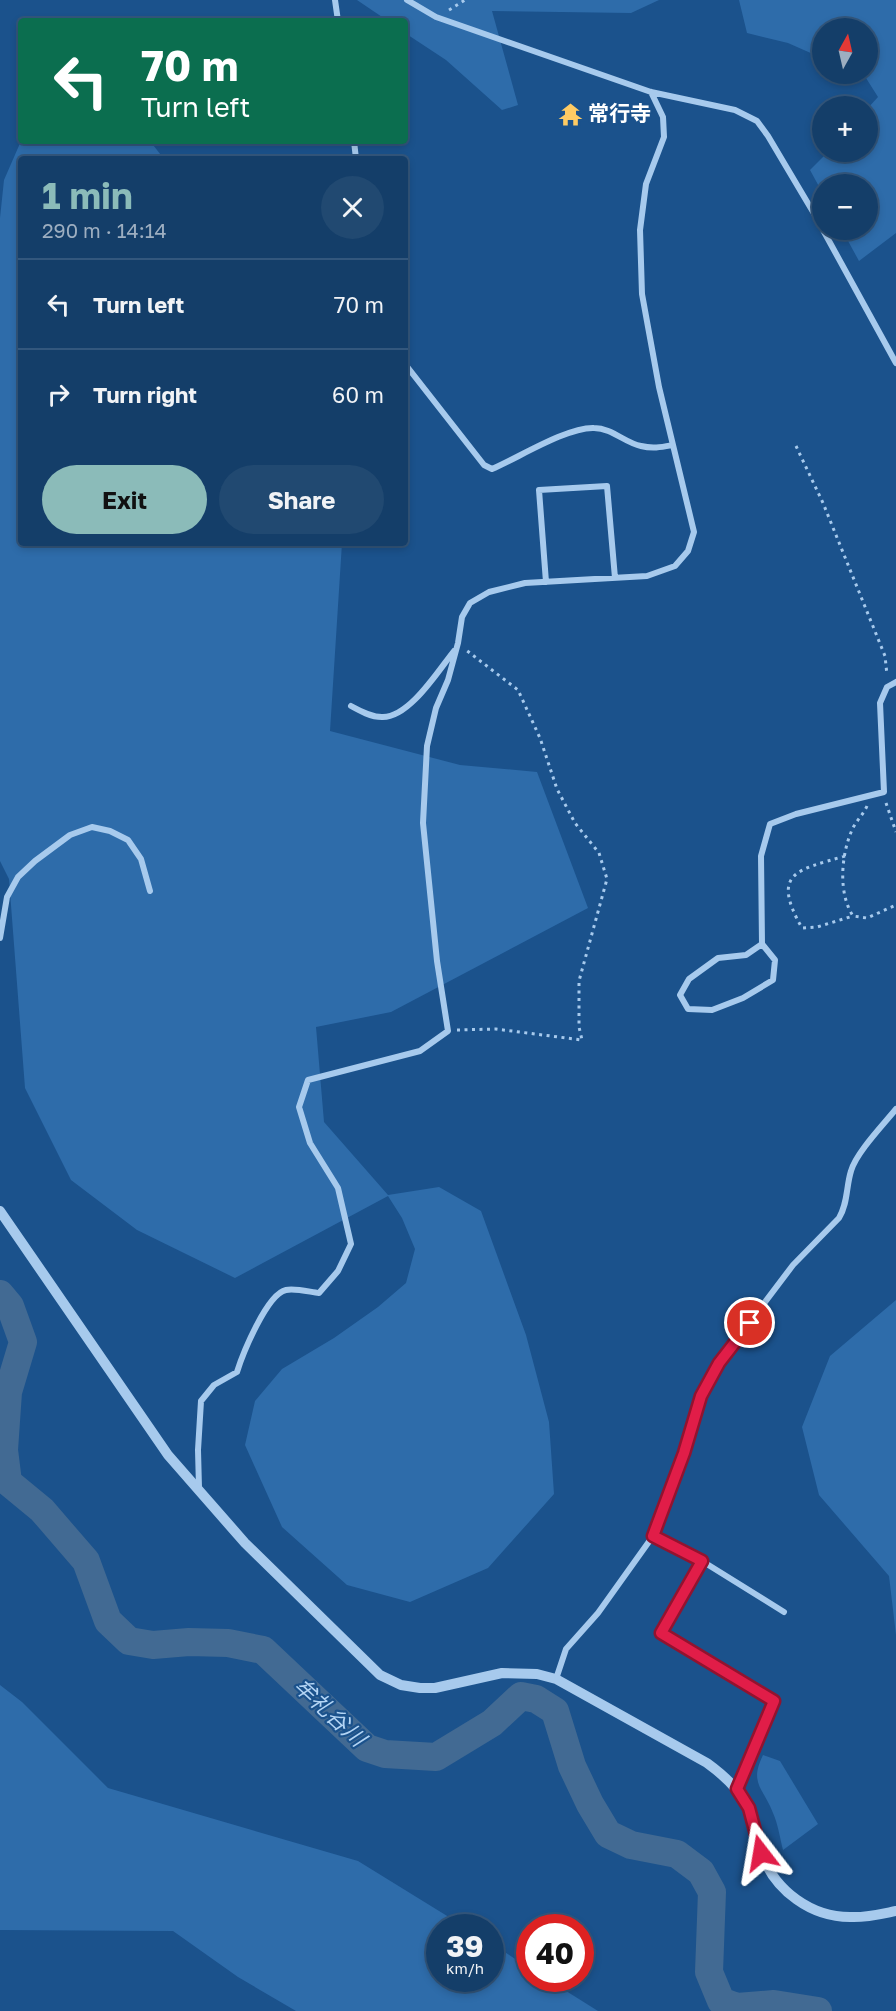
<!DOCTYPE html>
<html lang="en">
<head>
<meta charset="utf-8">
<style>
	body { margin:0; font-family:"Golos Text","Noto Sans JP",sans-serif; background:#214971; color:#f1f3f6; height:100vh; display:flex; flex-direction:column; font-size:22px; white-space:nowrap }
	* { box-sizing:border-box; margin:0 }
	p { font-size:20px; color:#9daec0 }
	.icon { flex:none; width:33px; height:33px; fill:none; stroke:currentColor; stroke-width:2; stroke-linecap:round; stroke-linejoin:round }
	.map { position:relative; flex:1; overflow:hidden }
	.sheet { position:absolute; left:18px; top:156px; width:390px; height:390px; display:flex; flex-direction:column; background:#143e69; border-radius:6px; box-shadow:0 3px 9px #0003,0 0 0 2px #33577d }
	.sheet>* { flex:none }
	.guide { position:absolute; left:18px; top:18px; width:390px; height:126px; border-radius:6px; box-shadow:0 3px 9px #0003,0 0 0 2px #33577d; background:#0b6e4f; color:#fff; overflow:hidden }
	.needle { width:39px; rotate:8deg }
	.buttons { position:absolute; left:812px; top:18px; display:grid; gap:12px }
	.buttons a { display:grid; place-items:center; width:66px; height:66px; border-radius:50%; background:#143e69; box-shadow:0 3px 9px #0003,0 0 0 2px #33577d; font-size:30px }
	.speed { position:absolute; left:426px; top:1914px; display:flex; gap:12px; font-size:30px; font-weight:700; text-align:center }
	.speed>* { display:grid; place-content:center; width:78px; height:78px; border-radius:50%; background:#143e69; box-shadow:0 3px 9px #0003,0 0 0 2px #33577d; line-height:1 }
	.speed small { font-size:15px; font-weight:400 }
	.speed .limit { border:9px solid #d22; background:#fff; color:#111 }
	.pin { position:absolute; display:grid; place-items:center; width:51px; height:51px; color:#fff; margin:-26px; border:3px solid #fff; border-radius:50%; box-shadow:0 2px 6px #0007 }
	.me { position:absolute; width:66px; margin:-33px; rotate:346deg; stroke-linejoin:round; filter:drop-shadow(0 0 4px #0008) }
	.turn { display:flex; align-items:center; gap:21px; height:126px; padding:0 24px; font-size:27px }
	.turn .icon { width:78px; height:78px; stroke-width:2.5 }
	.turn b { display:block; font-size:42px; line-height:51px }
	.round { display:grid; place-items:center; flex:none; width:63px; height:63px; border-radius:32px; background:#214971 }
	.summary { display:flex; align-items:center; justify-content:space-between; height:102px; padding:0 24px }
	h1 { font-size:36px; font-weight:700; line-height:45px; color:#8bbbb9 }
	.primary-button { display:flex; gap:12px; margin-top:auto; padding:12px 24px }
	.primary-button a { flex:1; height:69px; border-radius:36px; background:#8bbbb9; color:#111; font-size:24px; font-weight:700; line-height:69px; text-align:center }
	.primary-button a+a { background:#214971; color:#f1f3f6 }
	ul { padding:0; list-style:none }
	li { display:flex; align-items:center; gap:18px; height:90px; padding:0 24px; border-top:2px solid #33577d }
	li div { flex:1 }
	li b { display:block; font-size:22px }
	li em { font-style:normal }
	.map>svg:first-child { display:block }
	.green { fill:#2e6caa }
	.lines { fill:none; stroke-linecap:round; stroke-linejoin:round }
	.river { stroke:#426a93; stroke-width:28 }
	.path { stroke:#a7caed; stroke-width:3; stroke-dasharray:3 4.5; stroke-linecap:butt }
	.minor { stroke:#a7caed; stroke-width:6 }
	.tertiary { stroke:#a7caed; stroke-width:10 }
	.route-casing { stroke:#92132f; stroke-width:15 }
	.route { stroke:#e11d48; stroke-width:10 }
	.labels { text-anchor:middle; stroke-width:4.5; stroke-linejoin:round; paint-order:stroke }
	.poi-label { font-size:21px; font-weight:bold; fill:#fff; stroke:#1b528c; text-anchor:start }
	.water-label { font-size:22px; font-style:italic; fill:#b3d4f4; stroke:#1b528c }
</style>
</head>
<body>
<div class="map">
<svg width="896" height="2011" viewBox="0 0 896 2011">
	<rect width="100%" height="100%" fill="#1b528c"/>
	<!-- green -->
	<path class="green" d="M357,0h302l-28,13 -139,-2 26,94 -16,5 -56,-50 -41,-27v-12h-17z
		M739,0h157v233l-37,28 -17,-31h25v-46h-45v8l-12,-22 18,-18h39v-43l11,-12 -12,-19 -10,-4h11v-46h-45v30l-34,-15 -41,-10z
		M21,141h129l14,18h-143v384h321l-12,188 130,34 77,7 51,136 -197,104 -75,15 8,95 64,73 51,-8 42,24 45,124 23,87 5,72 -66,74 -78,34 -63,-17 -65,-58 -37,-82 10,-44 27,-32 52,-31 44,-31 28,-24 9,-34 -13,-31 -14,-22 -153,82 -98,-48 -66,-50 -46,-92 -16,-209 -9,-18v-643l4,-38z
		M896,1300v335l-7,-59 -70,-81 -17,-68 28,-71z
		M0,1685l22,17 86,86 250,73 107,66 -25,1v50h50l1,-35 38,25 1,10 17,1 51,32h-302l-58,-34 -65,-46 -173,-1z
		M763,1755l17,6 38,63 -35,26c-3,-12 -5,-26 -10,-37 -10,-26 -24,-29 -10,-58z"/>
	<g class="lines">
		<!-- river -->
		<path class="river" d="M0,1294l10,12 13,36 -15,50 -4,58 4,32 34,28 44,51 22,60 21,20 24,4 36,-3 39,1 35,7 104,98 18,6 51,3 56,-34 29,-27 15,3 19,12 17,55 18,38 18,30 23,11 46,9 24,18 11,20 -3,80 12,29 16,6 37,-3 44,7"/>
		<!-- path -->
		<path class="path" d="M449,10l16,-10
			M796,446l27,57 62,153 2,19
			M886,803l10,29
			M867,806c-4,9 -11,15 -15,24 -11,25 -14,63 1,86l14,2 29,-13
			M845,856c-47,14 -75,16 -43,72l15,-1 36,-11
			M457,1030l39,-1 86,11 -3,-13v-46l28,-102 -8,-26 -24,-30 -18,-34 -17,-51 -22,-48 -52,-40"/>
		<!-- minor -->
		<path class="minor" d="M335,0l3,21
			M407,0l29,17 215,75 84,18 22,11 11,15 54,91
			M354,141l2,18
			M823,230l73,133
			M405,364l79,101 8,4c26,-11 75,-42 102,-41 18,0 31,15 47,18 12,3 21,1 32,-1
			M546,582l-7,-92 68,-4 8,92
			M351,706c9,5 20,11 31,11 27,1 56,-46 72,-66
			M0,938l7,-41 11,-20 17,-16 35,-26 22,-8 18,4 18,9 13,19 9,32
			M762,944l-16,11 -28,3 -29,21 -9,16 8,14 24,1 31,-12 30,-18 2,-20 -13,-16 -1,-88 9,-32 26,-10 88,-22 -4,-89 7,-16 9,-5
			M199,1488l-1,-38 3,-49 13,-16 23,-13c6,-19 30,-78 49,-82 9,-2 24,2 33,3l19,-22 13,-27 -13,-56 -28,-45 -11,-36 9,-27 112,-29 28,-20 -11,-70 -14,-138 4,-77 9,-38 12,-28 10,-37 4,-26 8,-14 19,-11 36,-9 122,-7 28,-10 13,-15 6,-19 -35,-145 -17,-93 -2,-64 6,-46 18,-47 -1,-20 -12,-25
			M653,1536l49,25 -41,72 113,68 -37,88
			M702,1561l82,51
			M556,1679l10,-30 32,-36 55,-77 31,-83 17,-57 18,-33 74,-98 46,-47c9,-15 7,-31 12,-47 5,-18 32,-46 45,-62"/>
		<!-- tertiary -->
		<path class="tertiary" d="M0,1211l168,244 77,88 135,132 21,10 19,3h15l67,-15 35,1 19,5 151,84c22,16 39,33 47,60 3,11 4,22 8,32 14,36 49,62 88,62 15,1 31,-3 46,-6"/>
	</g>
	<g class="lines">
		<defs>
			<path id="route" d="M750,1323l-31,40 -18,33 -17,57 -31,83 49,25 -41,72 113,68 -37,88 12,19 12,45"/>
		</defs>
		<!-- route casing -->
		<use href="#route" class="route-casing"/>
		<!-- route -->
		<use href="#route" class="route"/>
	</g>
	<!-- icons -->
	<defs>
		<symbol id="temple-bare" viewBox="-9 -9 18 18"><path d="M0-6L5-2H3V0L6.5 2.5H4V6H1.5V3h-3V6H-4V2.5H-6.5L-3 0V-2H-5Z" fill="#fecb64" stroke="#1b528c" stroke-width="2.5" paint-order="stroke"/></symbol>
	</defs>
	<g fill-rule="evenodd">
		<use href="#temple-bare" x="554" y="98" width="33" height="33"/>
	</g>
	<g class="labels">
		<!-- poi labels -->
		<g class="poi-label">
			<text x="588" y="121">常行寺</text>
		</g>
		<!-- water labels -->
		<g class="water-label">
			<text transform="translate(330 1712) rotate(43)" y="8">牟礼谷川</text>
		</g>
	</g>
</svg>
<div class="buttons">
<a><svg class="needle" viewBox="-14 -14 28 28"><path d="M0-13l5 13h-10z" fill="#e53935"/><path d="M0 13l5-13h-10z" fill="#9daec0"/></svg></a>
<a>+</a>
<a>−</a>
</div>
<div class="speed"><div>39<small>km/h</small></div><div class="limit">40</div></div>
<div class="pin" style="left:750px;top:1323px;background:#d93025"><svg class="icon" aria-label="arrive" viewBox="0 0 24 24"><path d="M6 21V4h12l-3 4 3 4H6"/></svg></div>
<svg class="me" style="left:761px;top:1853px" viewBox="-20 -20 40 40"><path d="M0-17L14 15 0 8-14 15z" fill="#e11d48" stroke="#fff" stroke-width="4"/></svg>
<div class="guide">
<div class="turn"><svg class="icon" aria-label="left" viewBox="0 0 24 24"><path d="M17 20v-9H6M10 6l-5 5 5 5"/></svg><div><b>70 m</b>Turn left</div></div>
</div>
<section class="sheet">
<div class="summary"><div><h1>1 min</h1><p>290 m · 14:14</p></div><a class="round"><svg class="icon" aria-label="close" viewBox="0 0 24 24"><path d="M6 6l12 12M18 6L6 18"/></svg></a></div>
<ul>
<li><svg class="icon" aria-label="left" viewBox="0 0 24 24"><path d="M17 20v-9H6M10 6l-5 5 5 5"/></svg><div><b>Turn left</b></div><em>70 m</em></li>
<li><svg class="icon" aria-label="right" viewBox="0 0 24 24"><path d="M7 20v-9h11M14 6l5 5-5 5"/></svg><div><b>Turn right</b></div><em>60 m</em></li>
</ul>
<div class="primary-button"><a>Exit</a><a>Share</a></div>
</section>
</div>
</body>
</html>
